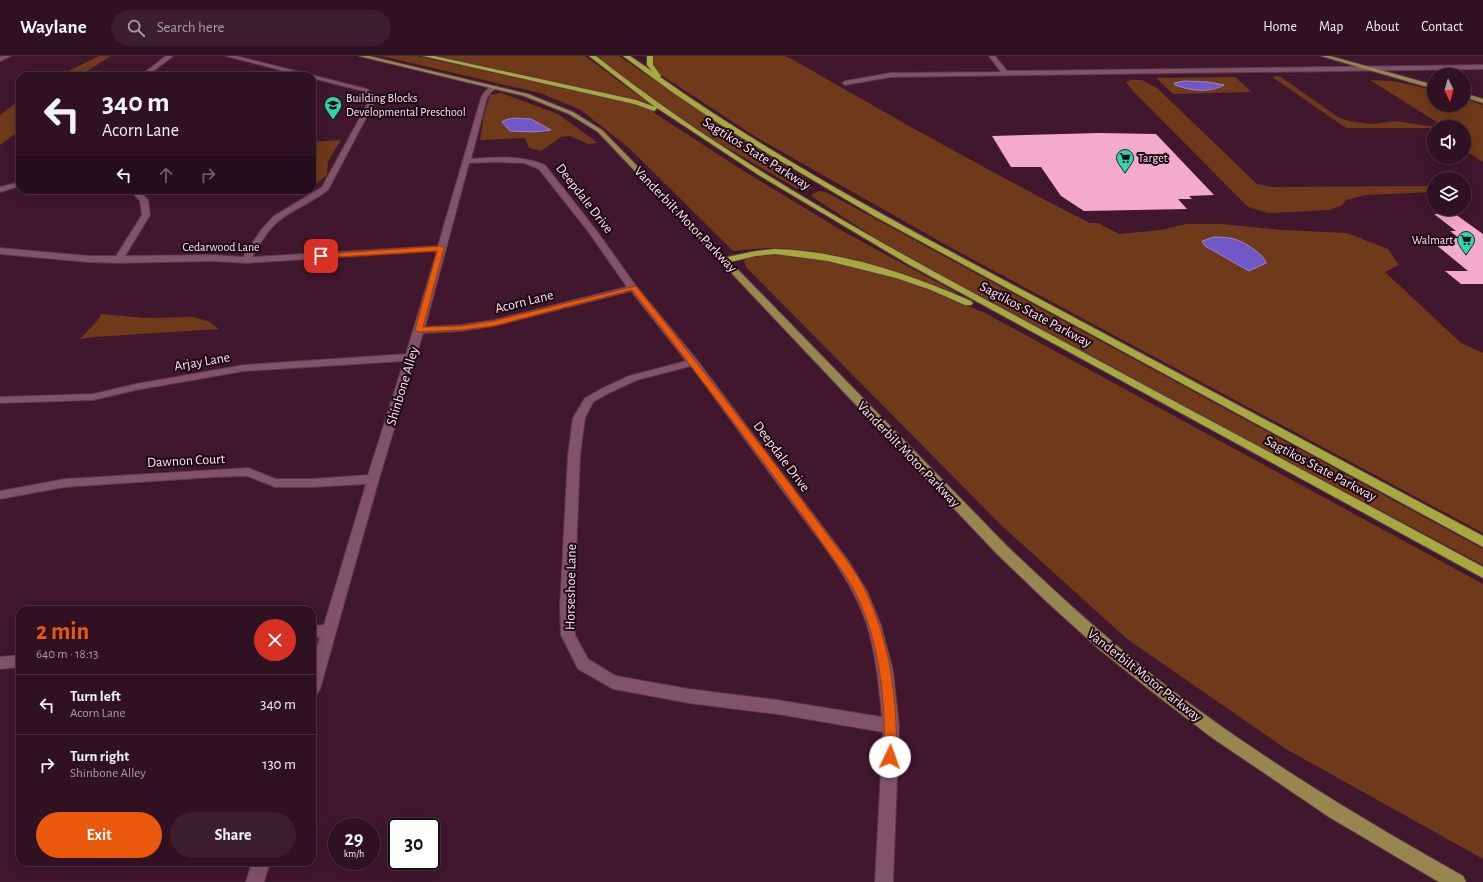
<!DOCTYPE html>
<html lang="en">
<head>
<meta charset="utf-8">
<style>
	body { margin:0; font-family:"Alegreya Sans",sans-serif; background:#3c1f2f; color:#f1f3f6; height:100vh; display:flex; flex-direction:column; font-size:15px; white-space:nowrap }
	* { box-sizing:border-box; margin:0 }
	p { font-size:13px; color:#a89da5 }
	.icon { flex:none; width:22px; height:22px; fill:none; stroke:currentColor; stroke-width:2; stroke-linecap:round; stroke-linejoin:round }
	.map { position:relative; flex:1; overflow:hidden }
	.details { position:absolute; left:16px; top:550px; width:300px; height:260px; display:flex; flex-direction:column; background:#301122; border-radius:12px; box-shadow:0 4px 16px #0002,0 0 0 1px #4b3140 }
	.details>* { flex:none }
	.guide { position:absolute; left:16px; top:16px; width:300px; height:122px; border-radius:12px; box-shadow:0 4px 16px #0002,0 0 0 1px #4b3140; background:#301122; color:#f1f3f6; overflow:hidden }
	.needle { width:26px; rotate:175deg }
	.tools { position:absolute; left:1427px; top:12px; display:grid; gap:8px }
	.tools a { display:grid; place-items:center; width:44px; height:44px; border-radius:50%; background:#301122; box-shadow:0 4px 16px #0002,0 0 0 1px #4b3140; font-size:20px }
	.speed { position:absolute; left:328px; top:762px; display:flex; gap:8px; font-size:20px; font-weight:700; text-align:center }
	.speed>* { display:grid; place-content:center; width:52px; height:52px; border-radius:50%; background:#301122; box-shadow:0 4px 16px #0002,0 0 0 1px #4b3140; line-height:1 }
	.speed small { font-size:10px; font-weight:400 }
	.speed .limit { border:2px solid #111; border-radius:6px; background:#fff; color:#111 }
	.pin { position:absolute; display:grid; place-items:center; width:34px; height:34px; color:#fff; margin:-17px; border-radius:8px; box-shadow:0 2px 6px #0006 }
	.me { position:absolute; width:44px; margin:-22px; rotate:3deg; stroke-linejoin:round; filter:drop-shadow(0 0 3px #0008) }
	.turn { display:flex; align-items:center; gap:14px; height:84px; padding:0 20px; font-size:18px }
	.turn .icon { width:52px; height:52px; stroke-width:2.5 }
	.turn b { display:block; font-size:28px; line-height:34px }
	.lanes { display:flex; align-items:center; height:38px; padding:0 20px; background:#0003; justify-content:center; gap:20px; direction:ltr }
	.lanes .off { opacity:.35 }
	.round { display:grid; place-items:center; flex:none; width:42px; height:42px; border-radius:21px; background:#3c1f2f }
	.overview { display:flex; align-items:center; justify-content:space-between; height:68px; padding:0 20px }
	h1 { font-size:24px; font-weight:700; line-height:30px; color:#ea580c }
	.cta { display:flex; gap:8px; margin-top:auto; padding:8px 20px }
	.cta a { flex:1; height:46px; border-radius:24px; background:#ea580c; color:#fff; font-size:16px; font-weight:700; line-height:46px; text-align:center }
	.cta a+a { background:#3c1f2f; color:#f1f3f6 }
	ul { padding:0; list-style:none }
	li { display:flex; align-items:center; gap:12px; height:60px; padding:0 20px; border-top:1px solid #4b3140 }
	li div { flex:1 }
	li b { display:block; font-size:15px }
	li em { font-style:normal }
	header { display:flex; align-items:center; gap:24px; box-sizing:border-box; height:56px; padding:0 20px; background:#301122; border-bottom:1px solid #4b3140 }
	header strong { font-size:19px }
	nav { display:flex; gap:22px; margin-inline-start:auto; font-size:14px }
	.search { width:280px; height:36px; background:#3c1f2f; display:flex; align-items:center; gap:10px; box-sizing:border-box; padding:0 14px; border-radius:22px; color:#a89da5; font-size:15px }
	.map>svg:first-child { display:block }
	.green { fill:#6e3a1a; fill-rule:evenodd }
	.water { fill:#7059c5; stroke:#9b82d2 }
	.building { fill:#f4aacd }
	.lines { fill:none; stroke-linecap:round; stroke-linejoin:round }
	.minor-casing { stroke:#593749; stroke-width:2 }
	.major-casing { stroke:#593749; stroke-width:2 }
	.highway-casing { stroke:#593749; stroke-width:2 }
	.minor { fill:#825269; fill-rule:evenodd }
	.major { fill:#98864f; fill-rule:evenodd }
	.highway { fill:#a7a83d; fill-rule:evenodd }
	.route { fill:#ea580c; stroke:#983908 }
	.labels { text-anchor:middle; stroke-width:4; stroke-linejoin:round; paint-order:stroke }
	.far-poi-label { font-size:12px; fill:#ffe2ef; stroke:#1c0913; text-anchor:start }
	.far-street-label { font-size:12px; fill:#ffe2ef; stroke:#1c0913 }
	.street-label { font-size:14px; fill:#ffe2ef; stroke:#1c0913 }
</style>
</head>
<body>
<header>
<strong>Waylane</strong>
<div class="search"><svg class="icon" aria-label="search" viewBox="0 0 24 24"><circle cx="10" cy="10" r="6"/><path d="M15 15l6 6"/></svg>Search here</div>
<nav><a>Home</a><a>Map</a><a>About</a><a>Contact</a></nav>
</header>
<div class="map">
<svg width="1483" height="826" viewBox="0 0 1483 826">
	<rect width="100%" height="100%" fill="#40172d"/>
	<!-- green -->
	<path class="green" d="M99,0h12l-32,20h-21z
		M381,0h36l222,49 11,5 92,60 104,63 113,61c-60,-21 -122,-45 -186,-46 -14,0 -27,2 -40,3l-104,-103 -48,-38 -41,-17z
		M433,0h152l66,49 -36,-9z
		M596,0h23l57,39 134,87 2,3 -1,3 -6,2 -9,-2 -89,-52 -72,-50z
		M655,0h129l8,3c99,57 197,113 298,164h8l21,11 42,-4 25,-6h35l62,6 64,3 41,16 11,16 -14,7 76,71 22,10v180l-528,-283 -199,-113 -95,-62 -7,-9 -2,-9zM1205,190l51,22 -7,3z
		M1273,20l8,1 57,40 11,4 23,3 23,-3 41,6 7,-1 -73,-46 23,1 41,9v15h30v-6l19,6v57l-19,-12v-23h-30v4l-5,-3h-83l-71,-49z
		M1235,21l17,15 -79,2 -17,-16z
		M1131,24h11l15,8 100,96 14,3 163,-1v6l-68,3 -20,5 -4,5 -12,5 -62,3 -20,-6 -115,-116 -7,-9z
		M501,37l57,21 40,29 -10,1 -18,-8 -9,1 -20,14 -12,-3 -4,-10 -45,2 4,-25 6,-20z
		M20,44v30l-20,15v-30z
		M341,84l-13,21 -1,14 -15,12v-45z
		M819,135l7,1 657,357v16l-444,-236 -162,-90 -66,-43 1,-2z
		M784,198c73,9 135,30 201,59l498,271v275l-197,-110 -159,-110 -126,-114 -255,-258 -2,-5 3,-4 4,-2z
		M101,258l44,4 49,-1 16,5 9,7 -125,8 -14,2 17,-18z"/>
	<!-- water -->
	<path class="water" d="M1185,25l23,1 16,3c-15,8 -33,6 -49,0l-1,-2z
		M514,62l17,1 20,11 -16,2 -25,-1 -8,-9 3,-2z
		M1214,181c20,0 27,3 42,14 5,4 8,6 10,12l-17,8 -44,-25 -3,-5z"/>
	<!-- building -->
	<path class="building" d="M1099,77l57,1 58,61 -25,1 3,3h-14l9,10 -103,2 -23,-15 -20,-29h-30l-19,-31z
		M1434,158h21l28,20v50h-22l-16,-13h23l-39,-32 30,-1 -9,-7h6z"/>
	<g class="lines">
		<defs>
			<path id="minor" d="M3,0h8l-11,5v-4z
				M166,0h7l-26,20h-7z
				M226,0h10l131,33 8,6v6l-47,89c-15,12 -33,18 -48,30 -12,9 -20,24 -28,37l186,-11 43,-148c4,-7 8,-13 16,-12v2l-6,4 -4,6 -16,61c25,-2 50,-4 74,6l51,65 40,56 61,74 110,146 41,54 19,31 14,34 12,46 6,55 -6,156h-18l8,-150 -106,-18 -88,-11 -76,-14 -35,-20 -17,-34 -1,-28 8,-152 5,-37 12,-20 18,-10 26,-12 57,-15 -55,-70 -137,35 -33,5 -38,2 -44,146 -59,210 -3,5 -5,2v-33l8,-26 -8,1v-12l12,-1 42,-141 -54,3h-37l-28,-11 -32,1 -150,10 -65,12v-8l65,-12 183,-11 28,11h36l56,-4 36,-114 -160,10 -108,19 -43,10 -93,3v-6l93,-3 43,-10 108,-19 162,-11 31,-103 -191,12 -33,-2 -95,2 -30,-1 -88,-8v-6l88,8h28l26,-41 -2,-14 -10,-11h8l10,10 2,15 -25,41 88,-1 30,2 18,-27 13,-14 48,-29 47,-86v-5l-6,-5 -51,-13v-2h-9zM495,106l29,1 15,6 51,65 37,53 -133,33 -33,5 -36,2 44,-164zM691,310c33,45 67,91 100,136 28,38 61,77 76,123 9,30 12,61 15,92l-105,-17 -88,-11 -73,-13 -28,-17 -13,-24 -1,-28 6,-152 5,-37 8,-16 18,-10 26,-12z
				M989,0h6l12,15 476,-6v4l-592,8 -46,8 -3,-2 3,-2 46,-8 110,-1z
				M20,126v4l-20,6v-5z
				M20,599v12l-20,2v-12z
				M252,806h18l-6,20h-18z"/>
			<path id="major" d="M359,0h10l159,38 45,18 29,18 404,415c51,49 103,96 159,140 94,72 195,133 298,191l3,6h-27l-110,-65 -118,-80 -56,-43 -55,-44 -53,-48 -51,-49 -398,-421 -29,-18 -45,-18z
				M1321,0h9l104,29v4z
				M1464,37l19,6v4l-19,-6z"/>
			<path id="highway" d="M423,0h11l202,44 19,7 -66,-51h7c133,105 284,187 433,267 151,82 303,162 454,244v11l-575,-314 -151,-90 -100,-66 -3,3 -20,-7z
				M623,0h7l22,15 -5,-6v-9h6v9l8,11 -1,1c119,84 248,152 376,220 149,80 298,159 447,239v11l-609,-331 -102,-60 -51,-31 -49,-33z
				M775,193c67,2 135,25 196,52l2,2 -2,2h-6l-34,-15 -35,-12 -68,-17 -53,-7 -19,2 -31,7 -4,-3 1,-2 34,-7z"/>
		</defs>
		<!-- minor casing -->
		<use href="#minor" class="minor-casing"/>
		<!-- major casing -->
		<use href="#major" class="major-casing"/>
		<!-- highway casing -->
		<use href="#highway" class="highway-casing"/>
		<!-- minor -->
		<use href="#minor" class="minor"/>
		<!-- major -->
		<use href="#major" class="major"/>
		<!-- highway -->
		<use href="#highway" class="highway"/>
	</g>
	<!-- route -->
	<path class="route" d="M441,190l3,2 -21,79 38,-1 32,-5 143,-35c52,65 103,131 154,198 14,19 28,39 43,58 11,15 24,31 32,48 25,51 33,111 31,167l-2,5 -4,1 -5,-1 -1,-5c2,-53 -4,-117 -29,-165 -8,-16 -20,-31 -30,-45 -15,-22 -31,-43 -46,-64 -49,-65 -97,-130 -147,-193l-138,36 -33,4 -42,2 -4,-2 22,-79 -116,7 -3,-2 3,-2z"/>
	<!-- icons -->
	<defs>
		<symbol id="school-pin" viewBox="-11 -11 22 30"><path d="M0 17L-7.5 6A9.5 9.5 0 1 1 7.5 6Z" fill="#32d4a9" stroke="#1c0913"/><path d="M0-5L7-2L0 1L-7-2ZM-4 1L0 2.5L4 1V4Q0 6-4 4Z" fill="#111"/></symbol>
		<symbol id="supermarket-pin" viewBox="-11 -11 22 30"><path d="M0 17L-7.5 6A9.5 9.5 0 1 1 7.5 6Z" fill="#32d4a9" stroke="#1c0913"/><path d="M-6-5.5h2.5l.6 2H6L4.5 2H-2.5L-4.4-4H-6ZM-1.5 3.2a1.3 1.3 0 1 0 .1 0ZM3 3.2a1.3 1.3 0 1 0 .1 0Z" fill="#111"/></symbol>
	</defs>
	<g fill-rule="evenodd">
		<use href="#school-pin" x="323" y="39" width="20" height="27"/>
		<use href="#supermarket-pin" x="1115" y="92" width="20" height="27"/>
		<use href="#supermarket-pin" x="1456" y="174" width="20" height="27"/>
	</g>
	<g class="labels">
		<!-- far-poi labels -->
		<g class="far-poi-label">
			<text x="346" y="46">Building Blocks<tspan x="346" dy="14">Developmental Preschool</tspan></text>
			<text x="1138" y="106">Target</text>
			<text x="1453" y="188" text-anchor="end">Walmart</text>
		</g>
		<!-- far-street labels -->
		<g class="far-street-label">
			<text x="221" y="195">Cedarwood Lane</text>
		</g>
		<!-- street labels -->
		<g class="street-label">
			<text transform="translate(757 97) rotate(32)" y="5">Sagtikos State Parkway</text>
			<text transform="translate(585 142) rotate(52)" y="5">Deepdale Drive</text>
			<text transform="translate(686 163) rotate(46)" y="5">Vanderbilt Motor Parkway</text>
			<text transform="translate(524 245) rotate(-14)" y="5">Acorn Lane</text>
			<text transform="translate(1036 258) rotate(28)" y="5">Sagtikos State Parkway</text>
			<text transform="translate(202 305) rotate(-10)" y="5">Arjay Lane</text>
			<text transform="translate(402 330) rotate(-73)" y="5">Shinbone Alley</text>
			<text transform="translate(909 398) rotate(46)" y="5">Vanderbilt Motor Parkway</text>
			<text transform="translate(782 400) rotate(53)" y="5">Deepdale Drive</text>
			<text transform="translate(186 404) rotate(-3)" y="5">Dawnon Court</text>
			<text transform="translate(1321 412) rotate(28)" y="5">Sagtikos State Parkway</text>
			<text transform="translate(570 531) rotate(-89)" y="5">Horseshoe Lane</text>
			<text transform="translate(1145 619) rotate(38)" y="5">Vanderbilt Motor Parkway</text>
		</g>
	</g>
</svg>
<div class="tools">
<a><svg class="needle" viewBox="-14 -14 28 28"><path d="M0-13l5 13h-10z" fill="#e53935"/><path d="M0 13l5-13h-10z" fill="#a89da5"/></svg></a>
<a><svg class="icon" aria-label="sound" viewBox="0 0 24 24"><path d="M4 9h4l5-4v14l-5-4H4zM17 9q2 3 0 6"/></svg></a>
<a><svg class="icon" aria-label="layers" viewBox="0 0 24 24"><path d="M12 4l9 5-9 5-9-5zM3 14l9 5 9-5"/></svg></a>
</div>
<div class="speed"><div>29<small>km/h</small></div><div class="limit">30</div></div>
<div class="pin" style="left:321px;top:200px;background:#d93025"><svg class="icon" aria-label="arrive" viewBox="0 0 24 24"><path d="M6 21V4h12l-3 4 3 4H6"/></svg></div>
<svg class="me" style="left:890px;top:701px" viewBox="-20 -20 40 40"><circle r="19" fill="#fff"/><path d="M0-13L10 11 0 6-10 11z" fill="#ea580c"/></svg>
<div class="guide">
<div class="turn"><svg class="icon" aria-label="left" viewBox="0 0 24 24"><path d="M17 20v-9H6M10 6l-5 5 5 5"/></svg><div><b>340 m</b>Acorn Lane</div></div>
<div class="lanes"><svg class="icon" aria-label="left" viewBox="0 0 24 24"><path d="M17 20v-9H6M10 6l-5 5 5 5"/></svg><svg class="icon off" aria-label="ahead" viewBox="0 0 24 24"><path d="M12 20V5M6 11l6-6 6 6"/></svg><svg class="icon off" aria-label="right" viewBox="0 0 24 24"><path d="M7 20v-9h11M14 6l5 5-5 5"/></svg></div>
</div>
<section class="details">
<div class="overview"><div><h1>2 min</h1><p>640 m · 18:13</p></div><a class="round" style="background:#d93025;color:#fff"><svg class="icon" aria-label="close" viewBox="0 0 24 24"><path d="M6 6l12 12M18 6L6 18"/></svg></a></div>
<ul>
<li><svg class="icon" aria-label="left" viewBox="0 0 24 24"><path d="M17 20v-9H6M10 6l-5 5 5 5"/></svg><div><b>Turn left</b><p>Acorn Lane</p></div><em>340 m</em></li>
<li><svg class="icon" aria-label="right" viewBox="0 0 24 24"><path d="M7 20v-9h11M14 6l5 5-5 5"/></svg><div><b>Turn right</b><p>Shinbone Alley</p></div><em>130 m</em></li>
</ul>
<div class="cta"><a>Exit</a><a>Share</a></div>
</section>
</div>
</body>
</html>
